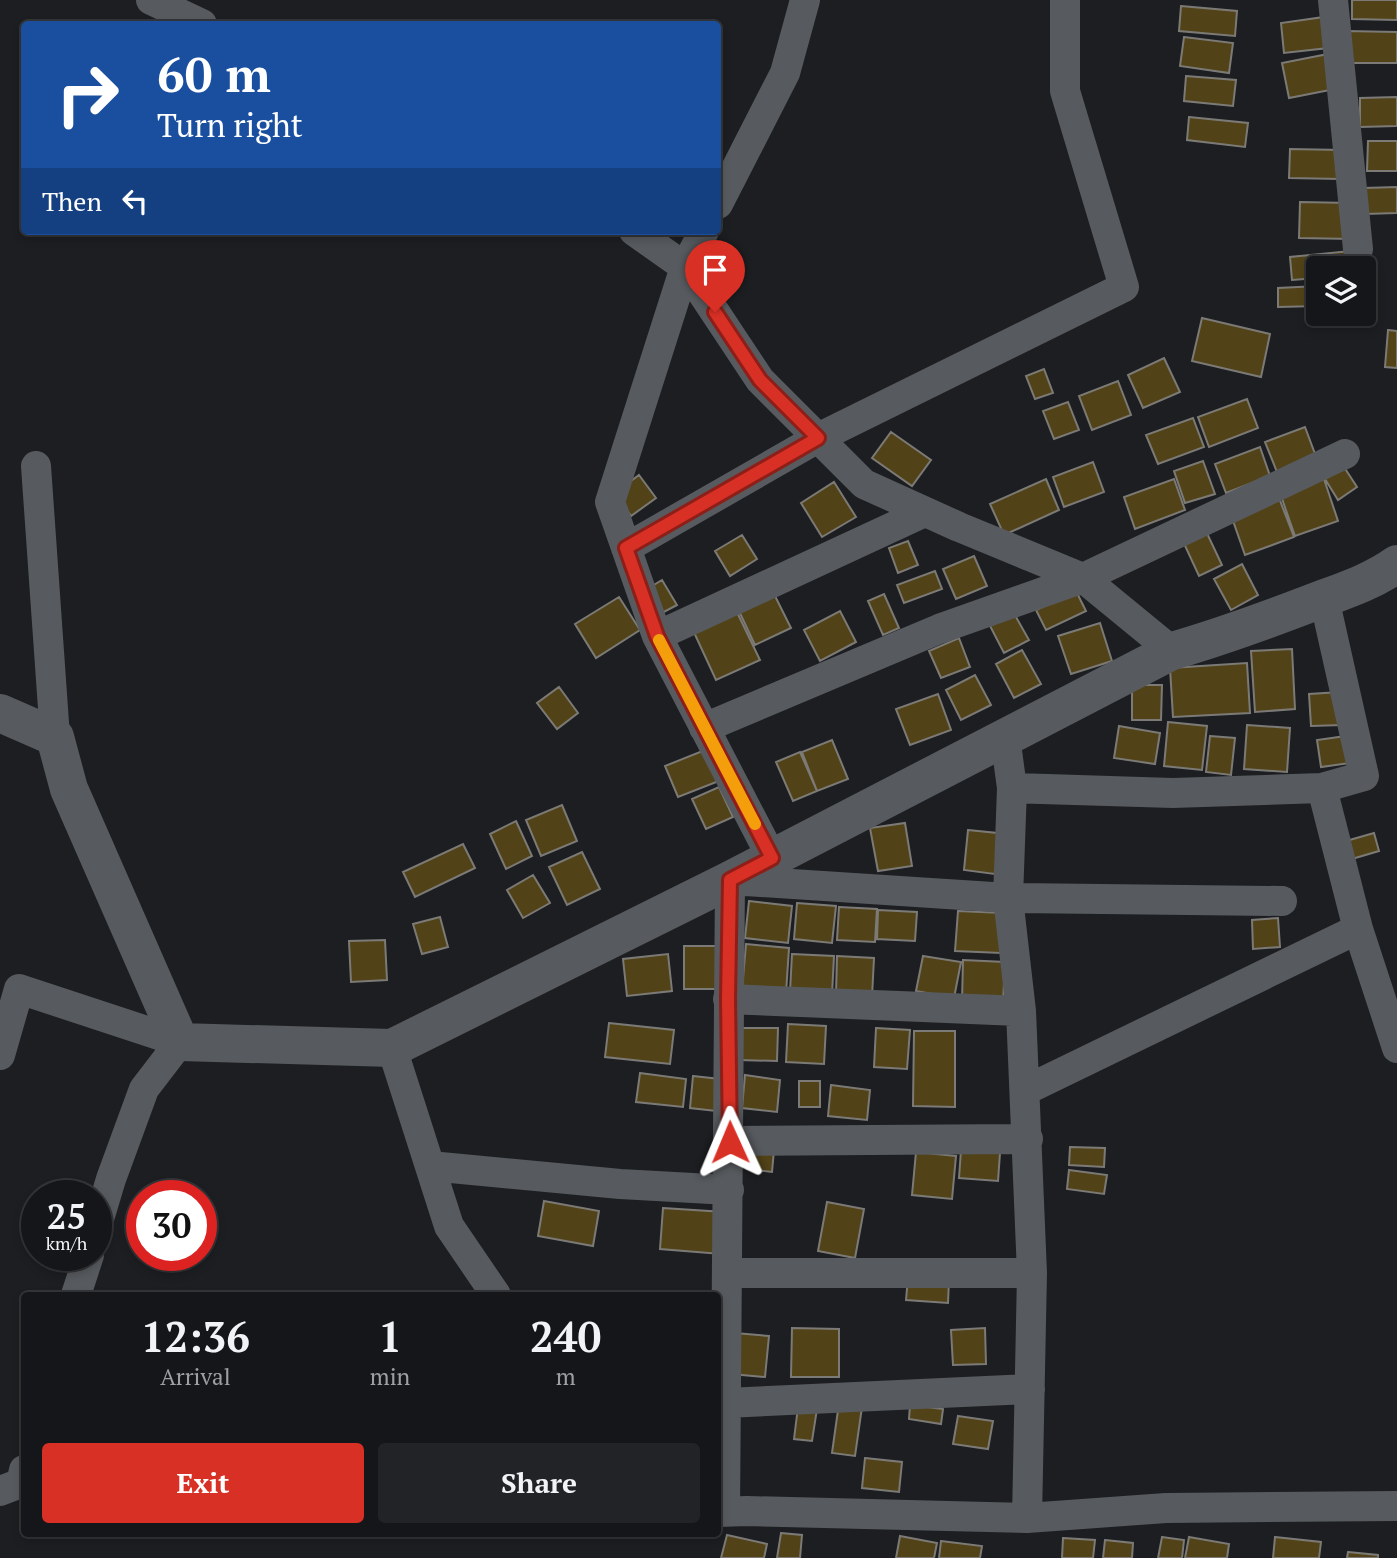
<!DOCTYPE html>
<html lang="en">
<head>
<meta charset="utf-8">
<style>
	body { margin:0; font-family:"PT Serif",serif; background:#222326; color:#f1f3f6; height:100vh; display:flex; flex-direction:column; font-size:26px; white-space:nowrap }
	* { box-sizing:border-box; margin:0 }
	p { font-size:23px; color:#9d9fa2 }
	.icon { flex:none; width:38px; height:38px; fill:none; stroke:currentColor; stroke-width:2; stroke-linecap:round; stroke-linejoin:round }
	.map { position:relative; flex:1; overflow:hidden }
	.details { position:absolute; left:21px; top:1292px; width:700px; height:245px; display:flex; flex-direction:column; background:#151619; border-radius:7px; box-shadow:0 4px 10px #0003,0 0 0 2px #343538 }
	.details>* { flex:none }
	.hud { position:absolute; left:21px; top:21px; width:700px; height:214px; border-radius:7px; box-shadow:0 4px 10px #0003,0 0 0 2px #343538; background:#1a4fa0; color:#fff; overflow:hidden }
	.buttons { position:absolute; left:1306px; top:256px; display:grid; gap:14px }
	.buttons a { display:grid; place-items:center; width:70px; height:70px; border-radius:7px; background:#151619; box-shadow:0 4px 10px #0003,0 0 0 2px #343538; font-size:35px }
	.speed { position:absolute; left:21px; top:1180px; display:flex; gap:14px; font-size:35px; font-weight:700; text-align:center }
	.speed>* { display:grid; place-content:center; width:91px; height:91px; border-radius:50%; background:#151619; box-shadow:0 4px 10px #0003,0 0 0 2px #343538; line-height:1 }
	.speed small { font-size:18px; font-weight:400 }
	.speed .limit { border:10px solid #d22; background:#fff; color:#111 }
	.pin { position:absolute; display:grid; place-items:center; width:60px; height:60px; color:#fff; margin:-72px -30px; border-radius:50% 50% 50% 0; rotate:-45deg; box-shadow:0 0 7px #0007 }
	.pin .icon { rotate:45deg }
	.me { position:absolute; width:77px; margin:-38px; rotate:359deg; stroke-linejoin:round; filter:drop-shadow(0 0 5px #0008) }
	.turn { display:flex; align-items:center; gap:24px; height:147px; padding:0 21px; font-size:32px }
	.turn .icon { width:91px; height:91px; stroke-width:2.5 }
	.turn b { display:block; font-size:49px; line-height:60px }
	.then { display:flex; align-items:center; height:66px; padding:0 21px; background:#0003; gap:14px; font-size:26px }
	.eta { display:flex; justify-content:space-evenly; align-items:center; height:119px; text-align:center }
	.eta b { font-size:42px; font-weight:700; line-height:49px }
	.button { display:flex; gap:14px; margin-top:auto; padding:14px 21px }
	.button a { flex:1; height:80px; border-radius:7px; background:#d93025; color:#fff; font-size:28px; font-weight:700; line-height:80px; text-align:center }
	.button a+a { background:#222326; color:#f1f3f6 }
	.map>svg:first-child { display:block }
	.building { fill:#514217; stroke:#7c7a76; stroke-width:2 }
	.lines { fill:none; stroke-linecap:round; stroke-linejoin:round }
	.minor { stroke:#575a5e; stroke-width:30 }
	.secondary { stroke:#575a5e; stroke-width:38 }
	.route-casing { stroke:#8d1f18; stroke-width:18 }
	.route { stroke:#d93025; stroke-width:12 }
	.slow { stroke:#f59e0b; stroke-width:12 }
</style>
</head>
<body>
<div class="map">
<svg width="1397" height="1558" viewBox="0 0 1397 1558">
	<rect width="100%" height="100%" fill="#1c1e21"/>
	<!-- building -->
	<path class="building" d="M1352,0h45v20l-45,-1z
		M1181,6l56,5 -2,25 -56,-5z
		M1324,17l4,31 -44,5 -3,-30z
		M1346,31l51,1v31h-52z
		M1184,37l49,6 -4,30 -49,-7z
		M1328,54l7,35 -46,9 -7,-35z
		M1186,76l50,4 -3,26 -49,-5z
		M1397,97v29l-37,1v-29z
		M1189,117l59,6 -3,24 -58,-7z
		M1368,141h29v30h-30z
		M1290,149l52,1 -1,29 -52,-1z
		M1397,187v26l-32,1 -1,-26z
		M1300,202l52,1v36l-53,-1z
		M1350,251l2,17h-34v10l-26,2 -2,-23z
		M1318,286v20l-40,1v-19z
		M1202,318l68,16 -9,43 -69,-16z
		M1388,330l9,1v37l-12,-1z
		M1164,358l16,34 -37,16 -15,-33z
		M1044,369l9,24 -18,6 -9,-23z
		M1118,381l13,34 -39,15 -13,-34z
		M1247,399l11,29 -49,19 -11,-30z
		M1068,402l11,28 -25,9 -11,-28z
		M1193,418l11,29 -46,17 -12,-29z
		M1305,427l13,35 -39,15 -14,-35z
		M891,432l40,28 -19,26 -40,-28z
		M1260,447l10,29 -44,17 -11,-29z
		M1203,461l12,33 -30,9 -11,-32z
		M1093,462l11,30 -40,15 -11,-30z
		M1344,467l13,20 -19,13 -13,-21z
		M639,475l17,23 -25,18 -16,-23z
		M1046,479l13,31 -55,25 -14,-31z
		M1174,479l11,31 -50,19 -11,-32z
		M1324,479l14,42 -43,15 -15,-43z
		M834,482l22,35 -34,20 -21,-34z
		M1279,498l15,39 -49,18 -14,-40z
		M1204,527l18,38 -23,11 -18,-39z
		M742,535l15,24 -27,17 -15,-25z
		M908,541l10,24 -20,8 -9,-25z
		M974,556l13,30 -31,13 -13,-30z
		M1242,564l16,31 -27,15 -17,-31z
		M935,571l7,18 -38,14 -7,-18z
		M662,580l15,25 -15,8 -15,-24z
		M1076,591l10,20 -40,19 -10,-20z
		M773,592l18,36 -36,17 -17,-36z
		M884,594l15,34 -16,7 -15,-34z
		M619,597l21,33 -44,28 -21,-34z
		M734,606l26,54 -44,20 -25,-54z
		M1012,610l17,30 -25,13 -16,-31z
		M840,611l16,31 -36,19 -16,-31z
		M1100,623l12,38 -41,13 -13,-38z
		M959,638l11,29 -29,11 -12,-27z
		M1292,649l3,60 -40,3 -4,-61z
		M1022,650l19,34 -27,14 -18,-34z
		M1247,663l3,50 -77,4 -3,-49z
		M975,675l16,30 -30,15 -15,-30z
		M1132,685h30l-1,35h-29z
		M559,687l19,26 -21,16 -20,-26z
		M1340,692l2,33 -31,1 -2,-32z
		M938,694l13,36 -41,15 -14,-36z
		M1168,722l39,4 -5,44 -38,-4z
		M1247,725l43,3 -3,44 -43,-3z
		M1119,726l41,7 -5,31 -41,-6z
		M1210,736l25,2 -4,37 -25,-3z
		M1346,736l4,27 -29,4 -4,-27z
		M832,740l16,39 -31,12 -15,-39z
		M705,750l14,31 -41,16 -13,-31z
		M800,752l17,39 -24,10 -17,-39z
		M719,787l14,30 -27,12 -14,-30z
		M562,805l15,36 -36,15 -15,-36z
		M516,821l16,35 -26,13 -16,-35z
		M905,823l7,43 -34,5 -8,-43z
		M968,830l39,4 -5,41 -38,-5z
		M1374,833l5,18 -34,10 -6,-18z
		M463,844l12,24 -60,29 -12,-25z
		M582,852l18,37 -33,16 -18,-38z
		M533,875l17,28 -27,15 -16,-28z
		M749,901l43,5 -4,37 -43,-5z
		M797,903l39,3 -4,37 -38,-4z
		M839,907l38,2 -2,33 -38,-2z
		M878,910l39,2 -2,29 -38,-2z
		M958,911l45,2 -2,40 -46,-2z
		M440,917l8,30 -26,7 -9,-30z
		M1278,918l2,29 -27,2 -1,-29z
		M385,940l2,40 -36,2 -2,-41z
		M746,944l43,4 -3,45 -44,-3z
		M684,946h36v43h-36z
		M668,954l4,37 -45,5 -4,-37z
		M792,954l42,2 -2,38 -42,-2z
		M837,956l37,2 -2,39 -36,-2z
		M923,956l38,6 -7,36 -38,-7z
		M963,960l42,2 -2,41 -41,-1z
		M609,1023l65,7 -4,34 -65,-7z
		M788,1024l38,2 -2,38 -38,-2z
		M740,1028h38l-1,33 -38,-1z
		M876,1028l34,2 -3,39 -33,-2z
		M914,1031h41v76l-42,-1z
		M640,1073l46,6 -3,28 -47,-5z
		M745,1075l35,5 -3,32 -35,-4z
		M693,1076l27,3 -4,32 -26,-3z
		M799,1081h21v26h-21z
		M831,1085l39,5 -3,30 -39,-4z
		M750,1147l24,3 -2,22 -25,-3z
		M1070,1147l35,1 -1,19 -35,-2z
		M961,1150l39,3 -2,28 -39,-3z
		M916,1152l40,4 -4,43 -40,-4z
		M1069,1170l38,5 -3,19 -37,-5z
		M544,1201l55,10 -6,35 -55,-10z
		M827,1202l37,7 -9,49 -37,-7z
		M663,1208l61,4 -3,42 -61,-5z
		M908,1277l41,3 -1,23 -42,-3z
		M792,1328l47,1v48h-48z
		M985,1328l1,36 -33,1 -2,-35z
		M735,1333l34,3 -4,41 -34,-3z
		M839,1403l23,4 -7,49 -23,-3z
		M910,1405l33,4 -2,15 -32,-5z
		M798,1407l19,2 -5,32 -18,-2z
		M958,1416l35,5 -5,28 -35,-5z
		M865,1458l37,4 -3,30 -37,-4z
		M781,1533l21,2 -2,23h-23z
		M727,1535l40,9 -3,14h-43z
		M900,1536l37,7 -3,15h-38z
		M1162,1537l22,3 -2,18h-24z
		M1189,1537l40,7 -2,14h-42z
		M1275,1537l46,5 -2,16h-46z
		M1063,1538l32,2 -2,18h-31z
		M1105,1540l28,3 -1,15h-29z
		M941,1541l41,5 -2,12h-41z
		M1348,1552l30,3v3h-31z"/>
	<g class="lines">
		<!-- minor -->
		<path class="minor" d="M151,0l51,24
			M1333,0l25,249
			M718,204l67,-131 20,-73
			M634,231l51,36 75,113 104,104 95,43 124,51 89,73
			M704,231l-19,36 -75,235 47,134 115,222
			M36,466l19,271
			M626,548l192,-110 306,-151 -59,-196v-91
			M657,636l268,-124
			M704,728l235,-99 144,-51 262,-124
			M1005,736l7,52 -4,110 13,113 11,262 -5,245
			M1012,788l161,5 149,-5 42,-12 -40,-178
			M1322,788l36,141 39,119
			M728,999l293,12
			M392,1048l57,178 47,69
			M0,1055l19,-66 161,53 -36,47 -33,90 -15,50
			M1026,1090l332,-161
			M730,1141l298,-2
			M430,1166l190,18 109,6
			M727,1273h305
			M76,1295l13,-40
			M726,1403l304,-14
			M0,1491l21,-8 3,-13
			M718,1512l29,-1 280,7 139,-10 231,-2
			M725,1512l5,-632 278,18 274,3"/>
		<!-- secondary -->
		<path class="secondary" d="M0,713l55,24 14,52 111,253 212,6 338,-168 442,-229c49,-14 95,-31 142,-49 29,-11 58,-20 83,-38"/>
	</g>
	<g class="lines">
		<defs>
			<path id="route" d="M715,312l45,68 58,58 -192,110 31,88 115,222 -42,22 -2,119 2,143"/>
		</defs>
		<!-- route casing -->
		<use href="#route" class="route-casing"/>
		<!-- route -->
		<use href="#route" class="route"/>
		<!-- slow -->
		<path class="slow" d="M659,640l96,184"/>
	</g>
</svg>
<div class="buttons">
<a><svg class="icon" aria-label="layers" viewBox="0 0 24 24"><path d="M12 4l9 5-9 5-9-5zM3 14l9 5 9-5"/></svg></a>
</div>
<div class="speed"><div>25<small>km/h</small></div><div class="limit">30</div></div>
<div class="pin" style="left:715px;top:312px;background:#d93025"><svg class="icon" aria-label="arrive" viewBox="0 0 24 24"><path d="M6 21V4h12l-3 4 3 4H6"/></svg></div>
<svg class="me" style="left:730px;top:1142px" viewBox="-20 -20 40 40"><path d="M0-17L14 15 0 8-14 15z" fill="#d93025" stroke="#fff" stroke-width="4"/></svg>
<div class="hud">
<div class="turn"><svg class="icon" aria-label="right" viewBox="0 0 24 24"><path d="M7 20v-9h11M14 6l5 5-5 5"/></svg><div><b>60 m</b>Turn right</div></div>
<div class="then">Then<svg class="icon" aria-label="left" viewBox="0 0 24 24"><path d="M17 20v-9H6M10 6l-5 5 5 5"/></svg></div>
</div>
<section class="details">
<div class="eta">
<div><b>12:36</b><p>Arrival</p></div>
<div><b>1</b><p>min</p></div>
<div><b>240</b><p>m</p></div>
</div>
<div class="button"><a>Exit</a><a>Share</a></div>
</section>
</div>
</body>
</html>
